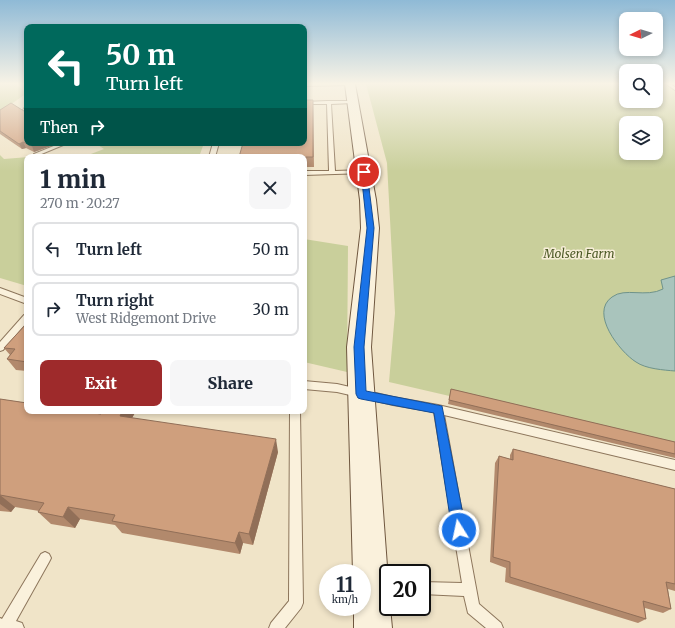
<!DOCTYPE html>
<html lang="en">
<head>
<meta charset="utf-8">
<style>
	body { margin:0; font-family:Merriweather,serif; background:#f6f6f7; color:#1f2937; height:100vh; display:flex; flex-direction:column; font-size:15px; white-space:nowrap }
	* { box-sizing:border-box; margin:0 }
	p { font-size:13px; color:#747a83 }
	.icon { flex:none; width:22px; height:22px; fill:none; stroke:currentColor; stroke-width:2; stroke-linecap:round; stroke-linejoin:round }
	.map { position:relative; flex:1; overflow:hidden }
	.drawer { position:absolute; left:24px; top:154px; width:283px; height:260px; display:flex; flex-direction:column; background:#fff; border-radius:8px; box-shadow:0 2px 6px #0003 }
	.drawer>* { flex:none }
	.guide { position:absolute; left:24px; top:24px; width:283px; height:122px; border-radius:8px; box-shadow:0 2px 6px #0003; background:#00695c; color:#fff; overflow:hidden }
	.needle { width:26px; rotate:265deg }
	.fabs { position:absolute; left:619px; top:12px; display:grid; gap:8px }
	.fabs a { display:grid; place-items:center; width:44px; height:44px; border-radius:8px; background:#fff; box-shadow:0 2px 6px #0003; font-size:20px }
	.speed { position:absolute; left:319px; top:564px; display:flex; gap:8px; font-size:20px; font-weight:700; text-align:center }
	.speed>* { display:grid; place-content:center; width:52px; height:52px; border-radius:50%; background:#fff; box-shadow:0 2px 6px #0003; line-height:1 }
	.speed small { font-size:10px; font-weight:400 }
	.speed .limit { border:2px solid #111; border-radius:6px; background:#fff; color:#111 }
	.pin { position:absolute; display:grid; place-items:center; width:34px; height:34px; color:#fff; margin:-17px; border:2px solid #fff; border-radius:50%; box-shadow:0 1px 4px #0007 }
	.me { position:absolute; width:44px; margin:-22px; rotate:350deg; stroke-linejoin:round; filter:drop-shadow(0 0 3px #0008) }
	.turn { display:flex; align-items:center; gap:14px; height:84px; padding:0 16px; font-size:18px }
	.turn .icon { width:52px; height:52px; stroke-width:2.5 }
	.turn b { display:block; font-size:28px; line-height:34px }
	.then { display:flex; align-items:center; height:38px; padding:0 16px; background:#0003; gap:8px; font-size:15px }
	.round { display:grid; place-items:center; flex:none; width:42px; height:42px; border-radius:8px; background:#f6f6f7 }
	.overview { display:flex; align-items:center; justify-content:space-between; height:68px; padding:0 16px }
	h1 { font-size:24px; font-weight:800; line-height:30px }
	.button { display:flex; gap:8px; margin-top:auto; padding:8px 16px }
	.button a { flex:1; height:46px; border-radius:8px; background:#9e2a2b; color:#fff; font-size:16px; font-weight:800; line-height:46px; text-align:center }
	.button a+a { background:#f6f6f7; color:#1f2937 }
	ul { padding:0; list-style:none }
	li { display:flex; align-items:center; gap:12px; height:54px; margin:0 8px 6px; padding:0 8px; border:2px solid #e0e1e3; border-radius:8px }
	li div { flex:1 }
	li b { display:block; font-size:15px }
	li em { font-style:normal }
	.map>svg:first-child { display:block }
	.green { fill:#c9cf9b; fill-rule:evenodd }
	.water { fill:#a9c4bc; stroke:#6f938a }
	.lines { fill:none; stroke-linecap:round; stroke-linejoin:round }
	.lane-casing { stroke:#8d765c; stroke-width:2 }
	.secondary-casing { stroke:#6f573f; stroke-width:2 }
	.lane { fill:#faf1dc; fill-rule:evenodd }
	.secondary { fill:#faf1dc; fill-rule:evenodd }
	.wall { fill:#b2896c }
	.shaded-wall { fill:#916f58 }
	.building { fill:#cf9f7d; stroke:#916f58 }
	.route { fill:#1a73e8; stroke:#114b97 }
	.labels { text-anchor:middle; stroke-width:3; stroke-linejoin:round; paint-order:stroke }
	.park-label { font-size:12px; font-style:italic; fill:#4d5a26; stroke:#f7eed8 }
</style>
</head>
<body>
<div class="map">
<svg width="675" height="628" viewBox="0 0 675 628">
	<rect width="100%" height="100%" fill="#f0e4c8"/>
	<!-- green -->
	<path class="green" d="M0,84h15l12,9 -27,19z
		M366,84h260v17h30v-17h19v364l-286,-66 6,-69 -8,-150zM626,123h30v30h-30z
		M95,143h109l-5,14h-116l21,-8z
		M0,155l4,4 37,-3 2,1h-16v129l-27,-8z
		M304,239l44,7 -1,126 -43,-10z"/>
	<!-- water -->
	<path class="water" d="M675,276v95c-11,-1 -29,-2 -39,-9 -16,-10 -47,-49 -24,-65 13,-10 34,1 51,-8l-2,-9z"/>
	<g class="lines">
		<defs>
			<path id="lane" d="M304,84h49l-2,1 -47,1z
				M666,84h4l5,3v3z
				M327,101h26l2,1 -2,1 -22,1 4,67 29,-1 3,2 -1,1 -62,2v-4h25l-2,-67h-23v-2z
				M25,107h2v4l-4,-1z
				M61,143h7l-29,12 -5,-1z
				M213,143h6l-4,14h-6z
				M0,288l27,10v6l-27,-10z
				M27,314v8l-24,28 -3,1v-9l24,-27z
				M304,381l33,3 56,13 45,8 237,55v10l-231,-55 35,189 22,19 2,5h-17l-18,-15 -4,-17 -42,-2v-12l40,1 -28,-171 -41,-7 -56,-13 -33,-3z
				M290,411h10l3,192 -2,5 -16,20h-16l2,-5 18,-22z
				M45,552l4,2 2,4 -2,4 -33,59 6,2 2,5h-24v-10l2,1 39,-65z"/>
			<path id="secondary" d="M345,84h10l21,116 3,28 -8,119 17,233v27h2l2,21h-38v-21h8v-34h-9l-6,-226 14,-119 -1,-28z"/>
		</defs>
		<!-- lane casing -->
		<use href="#lane" class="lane-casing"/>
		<!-- secondary casing -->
		<use href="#secondary" class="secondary-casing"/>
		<!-- lane -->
		<use href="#lane" class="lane"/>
		<!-- secondary -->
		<use href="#secondary" class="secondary"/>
	</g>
	<!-- wall -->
	<path class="wall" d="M313,100l1,67h-10v-10z
		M0,110l27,33h32l-25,9 -8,-4 -4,1 -22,-15z
		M27,323v48l-11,-1 -9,-11 3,-4 -6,-7z
		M451,389l224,53v16l-227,-54z
		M0,399l101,15 35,-3 -4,7 146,34 -25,93 -10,-2 -3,11 -118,-21 -7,-8 -35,-6 -5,9 -24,-4 -13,-12 1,-1 -24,-4 -4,5 -11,-1z
		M513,449l162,40v102l-7,-2 3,20 -8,4 -18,-5 1,11 -8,4 -133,-41 1,-14 -16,-6 5,-99 4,-7 11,3v-4z"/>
	<!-- shaded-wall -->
	<path class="shaded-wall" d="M23,142l3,6 -4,1 -3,-5z
		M41,143h18l-25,9 -2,-6z
		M120,411h16l-7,12 -9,-7z
		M276,439l2,13 -25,93 -4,-11z
		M0,495l15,12 -4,5 -11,-8z
		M68,507l12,12 -5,9 -12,-11z
		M239,532l4,11 -3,11 -5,-11z"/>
	<!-- building -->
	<path class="building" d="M304,100h9v57h-74l4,-14h61z
		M11,103l16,10v30h14l-9,3 -9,-4 -4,2 -19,-13v-21z
		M27,323v39l-20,-3 8,-10 -11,-1z
		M451,389l224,53v12l-226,-54z
		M0,399l27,4v8h52l22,3 2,-3h17l2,1 -2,4 156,23 -27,95 -10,-2 -4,11 -123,-22 3,-6 -47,-8 -5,10 -25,-5 6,-9 -44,-8z
		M513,449l162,40v95l-9,-2 5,27 -28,-8 3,18 -136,-42v-15l-17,-5 6,-101 14,4z"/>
	<!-- sky -->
	<linearGradient id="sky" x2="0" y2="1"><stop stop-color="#8fbad6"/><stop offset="0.49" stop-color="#f8f3e6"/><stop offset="1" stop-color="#f8f3e6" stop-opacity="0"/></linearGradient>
	<rect width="675" height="171" fill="url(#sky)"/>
	<!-- route -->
	<path class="route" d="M364,170l3,2 7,56 -10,119 2,44 76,15 24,124 -2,4 -5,2 -5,-2 -2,-4 -18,-117 -73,-14 -3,-1 -2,-4 -2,-47 13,-119 -6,-56z"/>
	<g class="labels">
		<!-- park labels -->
		<g class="park-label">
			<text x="579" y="258">Molsen Farm</text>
		</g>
	</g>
</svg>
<div class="fabs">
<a><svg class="needle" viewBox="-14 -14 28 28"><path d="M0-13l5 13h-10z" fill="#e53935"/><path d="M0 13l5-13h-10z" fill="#747a83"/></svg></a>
<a><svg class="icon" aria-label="search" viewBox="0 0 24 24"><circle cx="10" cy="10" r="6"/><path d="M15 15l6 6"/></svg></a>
<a><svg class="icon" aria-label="layers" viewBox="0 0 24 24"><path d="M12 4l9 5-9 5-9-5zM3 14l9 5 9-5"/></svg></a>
</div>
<div class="speed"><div>11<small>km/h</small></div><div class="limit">20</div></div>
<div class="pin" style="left:364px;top:172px;background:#d93025"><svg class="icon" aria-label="arrive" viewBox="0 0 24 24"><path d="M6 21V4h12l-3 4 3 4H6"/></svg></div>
<svg class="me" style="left:459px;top:530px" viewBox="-20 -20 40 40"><circle r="17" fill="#1a73e8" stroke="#fff" stroke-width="3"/><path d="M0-11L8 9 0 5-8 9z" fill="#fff"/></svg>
<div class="guide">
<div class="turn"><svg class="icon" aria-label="left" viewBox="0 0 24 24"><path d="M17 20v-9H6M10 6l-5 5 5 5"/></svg><div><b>50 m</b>Turn left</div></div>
<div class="then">Then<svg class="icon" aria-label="right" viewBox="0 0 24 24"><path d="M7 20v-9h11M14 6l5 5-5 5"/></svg></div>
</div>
<section class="drawer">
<div class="overview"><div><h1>1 min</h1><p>270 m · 20:27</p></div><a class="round"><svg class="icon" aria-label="close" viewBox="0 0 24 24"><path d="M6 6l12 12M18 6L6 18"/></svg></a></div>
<ul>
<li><svg class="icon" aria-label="left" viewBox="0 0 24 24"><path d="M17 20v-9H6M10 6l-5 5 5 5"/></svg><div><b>Turn left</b></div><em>50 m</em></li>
<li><svg class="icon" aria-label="right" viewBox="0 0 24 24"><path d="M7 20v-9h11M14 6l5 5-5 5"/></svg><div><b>Turn right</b><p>West Ridgemont Drive</p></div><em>30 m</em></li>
</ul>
<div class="button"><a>Exit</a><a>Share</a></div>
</section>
</div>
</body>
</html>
